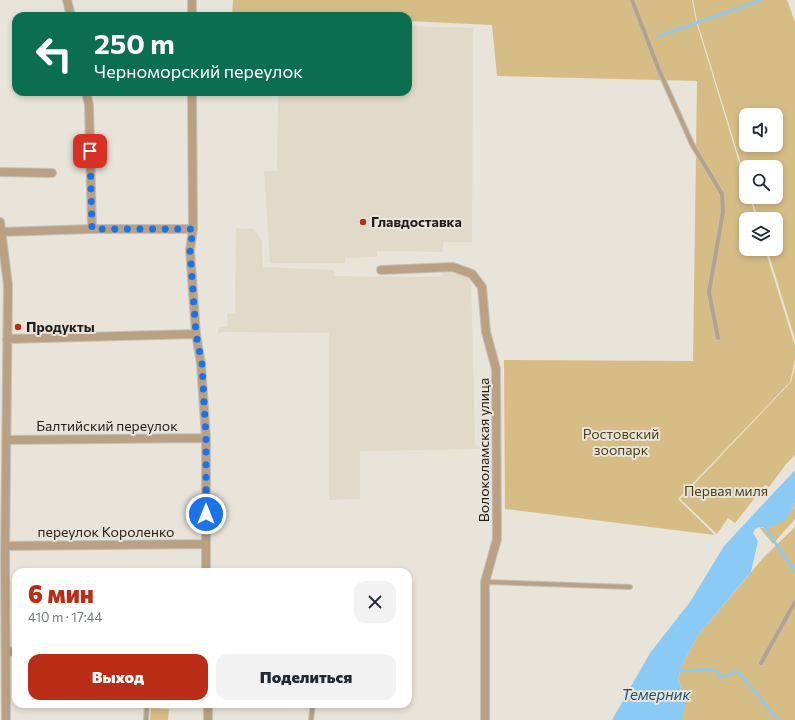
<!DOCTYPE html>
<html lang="ru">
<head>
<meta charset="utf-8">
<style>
	body { margin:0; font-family:Commissioner,sans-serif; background:#f2f2f3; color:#1f2937; height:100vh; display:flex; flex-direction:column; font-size:15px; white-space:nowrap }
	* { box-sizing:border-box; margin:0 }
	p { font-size:13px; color:#747a83 }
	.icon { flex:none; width:22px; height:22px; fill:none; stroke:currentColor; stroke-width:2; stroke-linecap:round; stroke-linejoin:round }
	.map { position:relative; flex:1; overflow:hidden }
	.drawer { position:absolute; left:12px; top:568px; width:400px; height:140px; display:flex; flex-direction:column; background:#fff; border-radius:12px; box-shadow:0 2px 6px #0003 }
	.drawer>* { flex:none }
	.top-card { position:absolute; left:12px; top:12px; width:400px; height:84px; border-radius:12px; box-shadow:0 2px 6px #0003; background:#0b6e4f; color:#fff; overflow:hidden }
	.controls { position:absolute; left:739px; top:108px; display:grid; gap:8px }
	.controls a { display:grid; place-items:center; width:44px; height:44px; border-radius:8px; background:#fff; box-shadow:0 2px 6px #0003; font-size:20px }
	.pin { position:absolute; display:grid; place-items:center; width:34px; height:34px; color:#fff; margin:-17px; border-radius:8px; box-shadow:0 2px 6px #0006 }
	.me { position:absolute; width:44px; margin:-22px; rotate:0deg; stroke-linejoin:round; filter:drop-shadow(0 0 3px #0008) }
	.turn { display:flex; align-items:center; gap:14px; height:84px; padding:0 16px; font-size:18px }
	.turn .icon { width:52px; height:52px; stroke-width:2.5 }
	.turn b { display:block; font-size:28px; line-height:34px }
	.round { display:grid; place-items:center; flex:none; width:42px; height:42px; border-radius:12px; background:#f2f2f3 }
	.overview { display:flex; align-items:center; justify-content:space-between; height:68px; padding:0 16px }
	h1 { font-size:24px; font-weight:800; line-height:30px; color:#b92c16 }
	.primary-button { display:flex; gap:8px; margin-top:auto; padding:8px 16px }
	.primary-button a { flex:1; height:46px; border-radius:12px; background:#b92c16; color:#fff; font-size:16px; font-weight:800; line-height:46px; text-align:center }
	.primary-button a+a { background:#f2f2f3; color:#1f2937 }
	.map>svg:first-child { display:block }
	.built { fill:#e2dac8 }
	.green { fill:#d6bd86; fill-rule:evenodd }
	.water { fill:#8ccaf6 }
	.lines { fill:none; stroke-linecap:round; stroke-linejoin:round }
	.stream { stroke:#8ccaf6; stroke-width:2.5 }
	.service-casing { stroke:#c5c0b7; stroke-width:6 }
	.minor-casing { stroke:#c5c0b7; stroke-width:10 }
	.service { stroke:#bba184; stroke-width:4 }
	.minor { stroke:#bba184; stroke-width:8 }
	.route { stroke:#1a73e8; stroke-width:7; stroke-dasharray:0 12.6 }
	.poi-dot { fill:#b92c16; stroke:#e9e4da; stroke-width:1.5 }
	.labels { text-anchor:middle; stroke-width:4; stroke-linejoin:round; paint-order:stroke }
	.poi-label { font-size:14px; font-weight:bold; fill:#1f1d1a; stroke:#e9e4da; text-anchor:start }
	.street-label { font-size:14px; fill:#1f1d1a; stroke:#e9e4da }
	.park-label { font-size:14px; fill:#4d3e1a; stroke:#e9e4da }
	.water-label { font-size:15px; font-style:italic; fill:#175378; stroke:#e9e4da }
</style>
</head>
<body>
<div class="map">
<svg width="795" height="720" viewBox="0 0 795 720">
	<rect width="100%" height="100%" fill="#e9e4da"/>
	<!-- built -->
	<path class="built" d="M408,26l65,2 -1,214h-29v10l-66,-1v6l-32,1v5h-75l-6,-92h13l1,-79h130z
		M236,228l18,1 8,13 1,25 71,3v6l82,1 26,-1 1,-5 28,2 4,171 6,5 -121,2v48l-31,1v-167l-107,-1 -4,3 1,-8 9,-1 -1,-12 8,-1z"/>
	<!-- green -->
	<path class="green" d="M233,0h459l4,21 50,164v12h4l6,22h-10v30h19l30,97v14l-5,22 -112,117 37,36 -210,-26 -1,-149 189,1 4,-280 -200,-5 -5,-51 -84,-4v-5l-176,-1z
		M693,0h94l8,22v317l-28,-90h9v-30h-18l-7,-22h25v-30h-30v13l-49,-159zM746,115h30v30h-30z
		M795,367v88l-8,8 -18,24 -4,-2 -30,38 -7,-5 -11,16 -37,-35 111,-117z
		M795,503v16l-22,25 -14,-17 5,1 28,-19z
		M795,527v193h-113v-30l-4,-10 3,-13 17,-32 66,-78z
		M151,708l18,1 -1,11h-18z"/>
	<!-- water -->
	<path class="water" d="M795,470v33l-9,16 -14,8h-13l-4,2 -2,4 5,8 -7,31 -53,63 -17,32 -3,13 8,21 -4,19h-70l38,-67 40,-51 34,-56z"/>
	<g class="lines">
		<!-- stream -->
		<path class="stream" d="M659,36l102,-36
			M764,526l31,46
			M677,669c13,5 30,-4 41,3l2,5 6,-1 9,-5 5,3 38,46"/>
		<defs>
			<path id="service" d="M632,0l27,70 33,74 30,50 1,18 -14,80 9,46
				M485,582l145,5
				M761,663l34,-61
				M146,720l1,-16
				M311,720l2,-16"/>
			<path id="minor" d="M67,0l4,16
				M192,0v16
				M86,92l3,13 3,124
				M192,92l1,137 -3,21 6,84 5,30 5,74v134
				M0,172l52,1
				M0,222l8,63 -3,272 1,163
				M1,232l91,-3h101
				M381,270l72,-3 19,7 10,13 4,45 10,37 1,170 -12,43v138
				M7,339l189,-5
				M7,440l199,-2
				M5,546l201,-2
				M6,652l10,-1
				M208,704v16"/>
		</defs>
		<!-- service casing -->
		<use href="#service" class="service-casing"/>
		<!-- minor casing -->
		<use href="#minor" class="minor-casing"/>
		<!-- service -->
		<use href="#service" class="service"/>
		<!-- minor -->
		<use href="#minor" class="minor"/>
	</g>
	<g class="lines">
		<!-- route -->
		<path class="route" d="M90,151l2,78h101l-3,21 6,84 6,30 4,74v76"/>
	</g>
	<!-- markers -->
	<g class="poi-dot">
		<circle cx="363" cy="222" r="4"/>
		<circle cx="18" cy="327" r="4"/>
	</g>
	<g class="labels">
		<!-- poi labels -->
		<g class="poi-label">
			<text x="371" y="227">Главдоставка</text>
			<text x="26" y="332">Продукты</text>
		</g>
		<!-- street labels -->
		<g class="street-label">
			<text x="107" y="431">Балтийский переулок</text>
			<text transform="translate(484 450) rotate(-90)" y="5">Волоколамская улица</text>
			<text x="106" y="537">переулок Короленко</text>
		</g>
		<!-- park labels -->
		<g class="park-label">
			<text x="621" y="439">Ростовский<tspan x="621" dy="16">зоопарк</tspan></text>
			<text x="726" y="496">Первая миля</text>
		</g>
		<!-- water labels -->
		<g class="water-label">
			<text x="656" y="700">Темерник</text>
		</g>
	</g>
</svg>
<div class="controls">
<a><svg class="icon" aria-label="sound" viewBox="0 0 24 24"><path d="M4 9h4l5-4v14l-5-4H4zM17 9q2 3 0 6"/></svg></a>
<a><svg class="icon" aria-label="search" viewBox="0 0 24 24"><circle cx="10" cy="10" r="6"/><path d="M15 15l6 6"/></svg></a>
<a><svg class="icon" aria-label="layers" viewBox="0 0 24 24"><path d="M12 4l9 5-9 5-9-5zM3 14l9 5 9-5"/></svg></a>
</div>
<div class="pin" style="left:90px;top:151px;background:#d93025"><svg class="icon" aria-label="arrive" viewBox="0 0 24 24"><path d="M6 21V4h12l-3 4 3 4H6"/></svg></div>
<svg class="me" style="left:206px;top:514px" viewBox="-20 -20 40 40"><circle r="17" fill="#1a73e8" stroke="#fff" stroke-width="3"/><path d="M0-11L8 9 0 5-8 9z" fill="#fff"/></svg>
<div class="top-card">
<div class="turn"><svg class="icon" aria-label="left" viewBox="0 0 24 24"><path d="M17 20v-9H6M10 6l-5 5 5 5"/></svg><div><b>250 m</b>Черноморский переулок</div></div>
</div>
<section class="drawer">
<div class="overview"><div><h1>6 мин</h1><p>410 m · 17:44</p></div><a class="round"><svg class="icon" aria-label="close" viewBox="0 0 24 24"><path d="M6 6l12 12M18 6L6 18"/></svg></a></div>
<div class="primary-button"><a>Выход</a><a>Поделиться</a></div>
</section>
</div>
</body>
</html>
